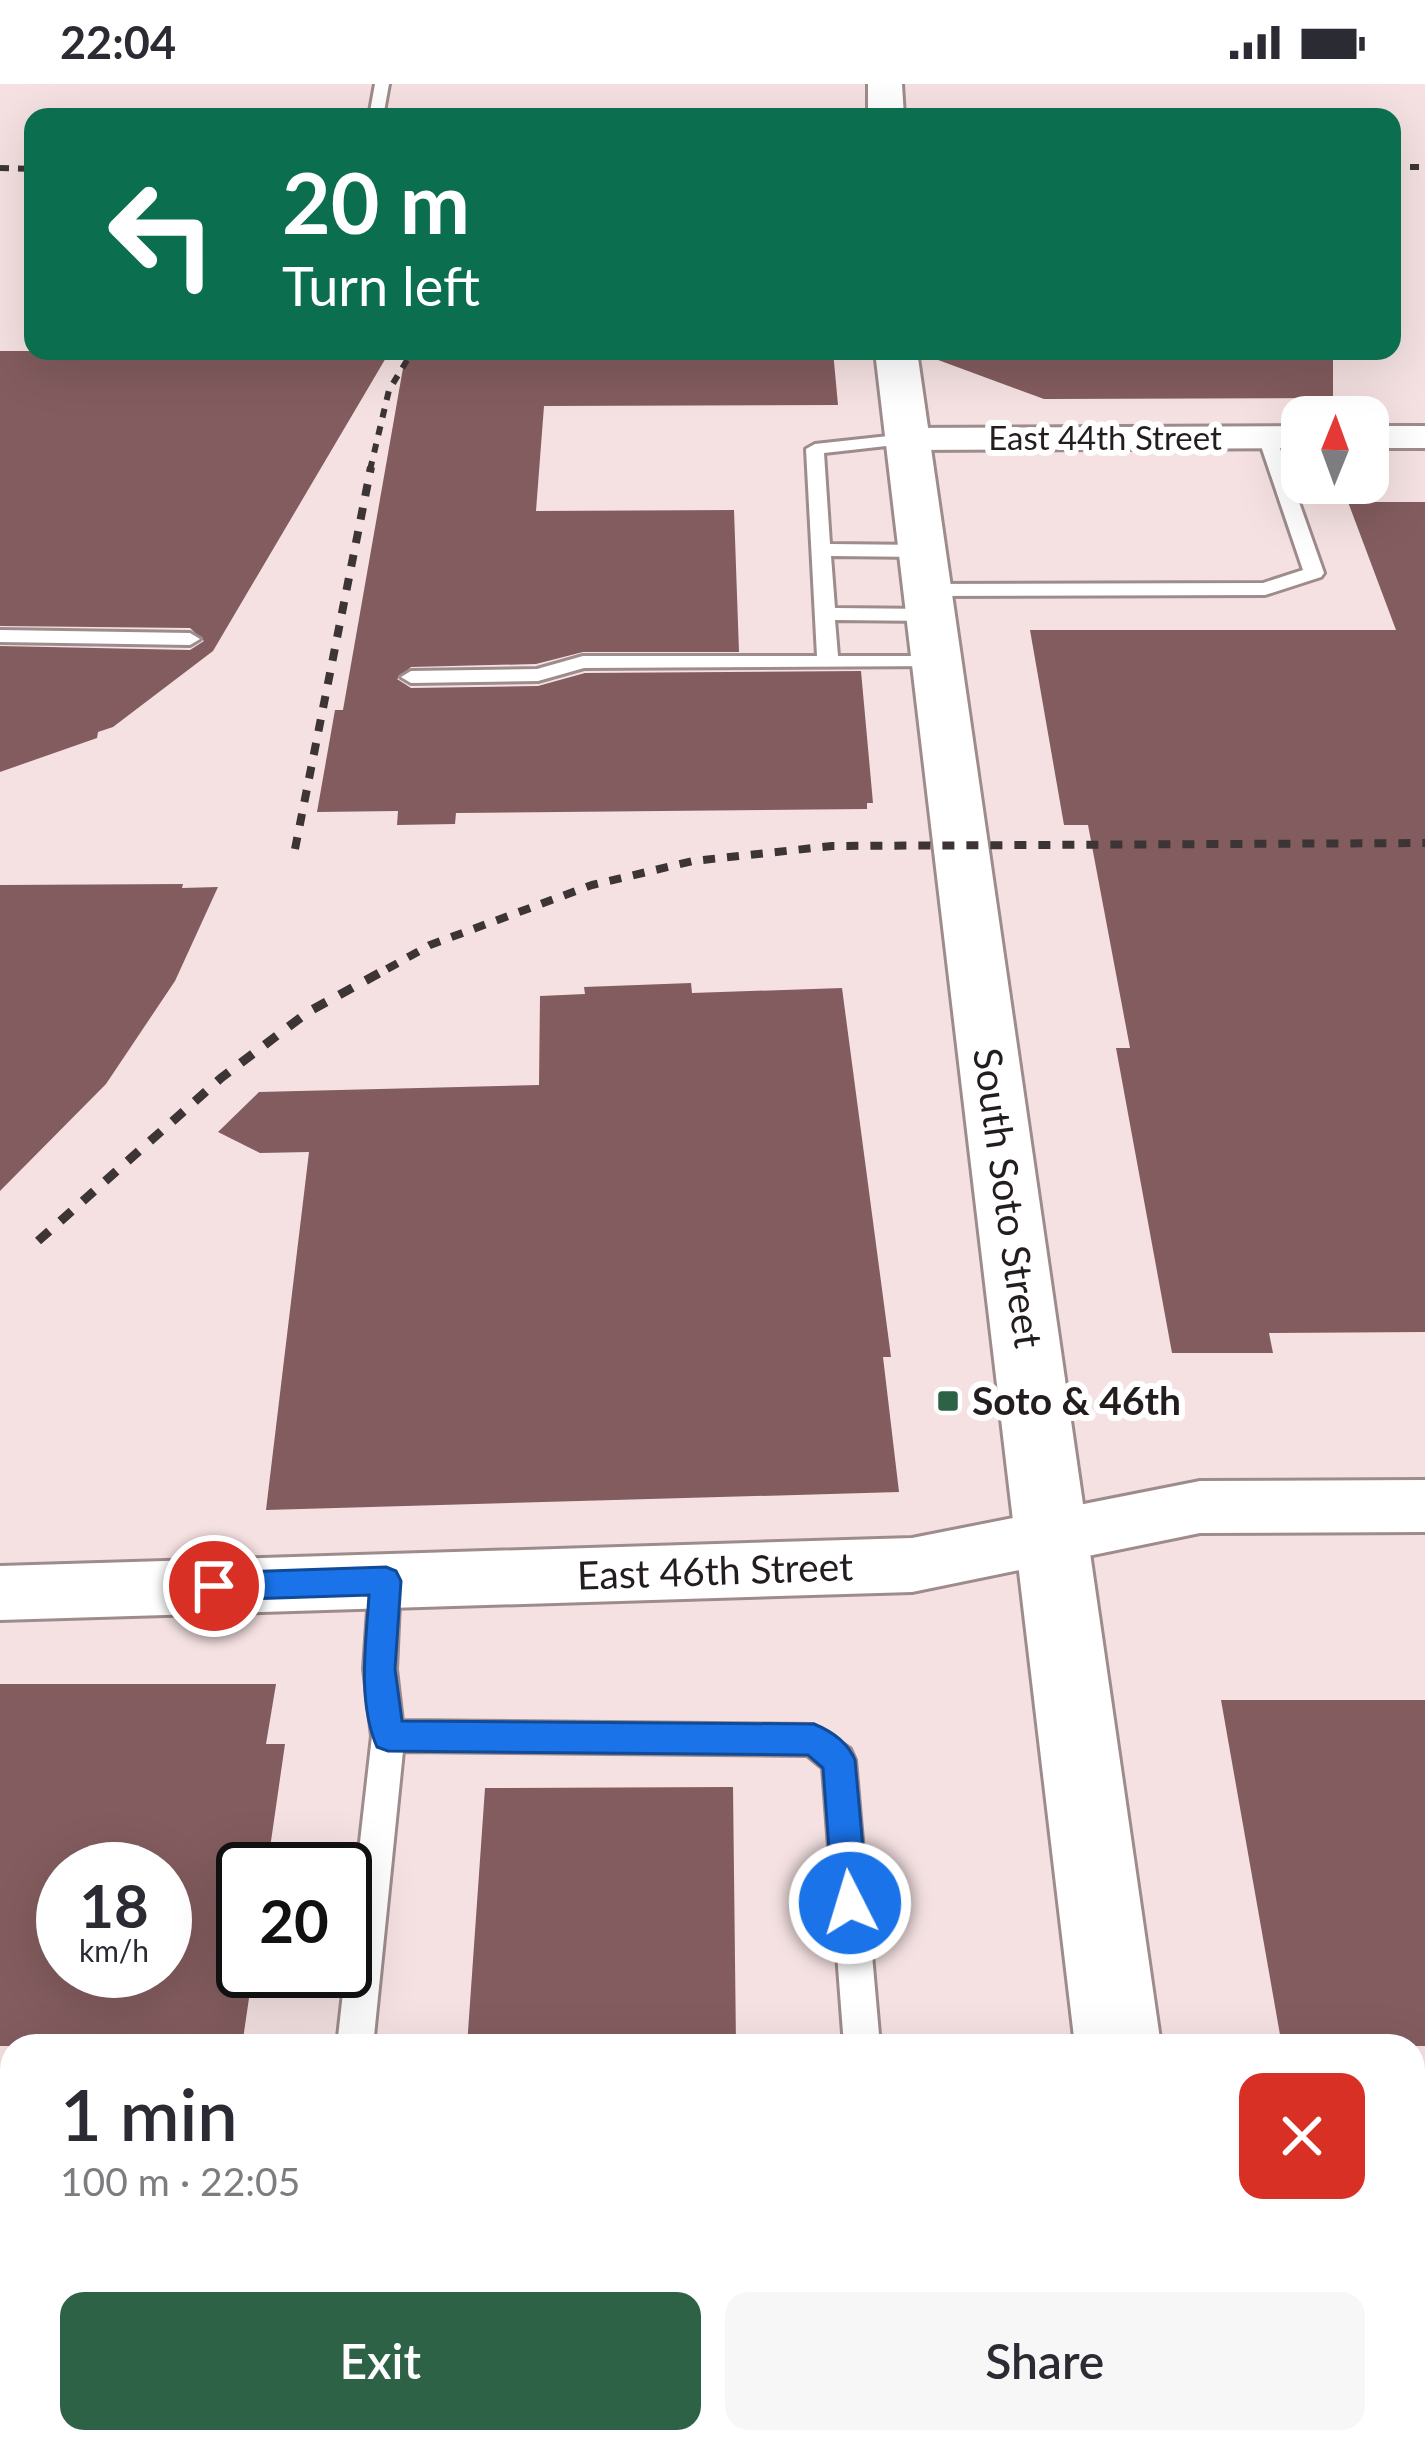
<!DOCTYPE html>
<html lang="en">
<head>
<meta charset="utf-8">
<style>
	body { margin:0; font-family:Lato,sans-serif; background:#f7f7f7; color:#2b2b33; height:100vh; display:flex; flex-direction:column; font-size:45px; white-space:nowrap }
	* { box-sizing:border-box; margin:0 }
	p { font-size:39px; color:#7c7c81 }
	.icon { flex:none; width:66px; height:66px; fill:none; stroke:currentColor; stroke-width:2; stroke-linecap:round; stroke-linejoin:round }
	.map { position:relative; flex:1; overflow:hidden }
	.panel { position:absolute; left:0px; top:1950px; width:1425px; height:420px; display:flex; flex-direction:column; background:#fff; border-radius:36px 36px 0 0; box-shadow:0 12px 48px #0002 }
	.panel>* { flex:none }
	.guide { position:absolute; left:24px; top:24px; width:1377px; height:252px; border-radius:24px; box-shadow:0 12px 48px #0002; background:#0b6e4f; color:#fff; overflow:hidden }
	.needle { width:78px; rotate:1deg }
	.buttons { position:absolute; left:1281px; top:312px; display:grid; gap:24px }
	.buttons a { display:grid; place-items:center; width:108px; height:108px; border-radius:24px; background:#fff; box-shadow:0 12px 48px #0002; font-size:60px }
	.speed { position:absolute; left:36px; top:1758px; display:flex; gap:24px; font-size:60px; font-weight:700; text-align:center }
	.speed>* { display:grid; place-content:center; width:156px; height:156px; border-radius:50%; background:#fff; box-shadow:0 12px 48px #0002; line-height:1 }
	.speed small { font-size:30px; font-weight:400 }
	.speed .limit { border:6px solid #111; border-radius:18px; background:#fff; color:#111 }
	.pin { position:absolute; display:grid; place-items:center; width:102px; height:102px; color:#fff; margin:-51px; border:6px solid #fff; border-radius:50%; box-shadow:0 3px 12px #0007 }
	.me { position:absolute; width:132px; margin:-66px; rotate:355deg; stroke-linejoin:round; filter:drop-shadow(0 0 9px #0008) }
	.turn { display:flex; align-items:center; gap:42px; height:252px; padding:0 60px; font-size:54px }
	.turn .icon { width:156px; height:156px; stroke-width:2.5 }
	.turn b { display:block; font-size:84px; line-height:102px }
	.round { display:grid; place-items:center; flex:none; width:126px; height:126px; border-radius:24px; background:#f7f7f7 }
	.overview { display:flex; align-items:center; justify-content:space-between; height:204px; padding:0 60px }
	h1 { font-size:72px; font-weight:600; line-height:90px }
	.primary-button { display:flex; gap:24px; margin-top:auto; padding:24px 60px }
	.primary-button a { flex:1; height:138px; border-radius:24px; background:#2e6247; color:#fff; font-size:48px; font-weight:600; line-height:138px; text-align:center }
	.primary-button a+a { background:#f7f7f7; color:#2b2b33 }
	.status { display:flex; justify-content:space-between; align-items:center; height:84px; padding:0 60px; background:#fff; direction:ltr }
	.status svg { height:33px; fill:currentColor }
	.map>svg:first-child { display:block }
	.building { fill:#835c5f; fill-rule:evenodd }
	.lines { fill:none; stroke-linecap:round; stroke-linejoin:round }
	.service-casing { stroke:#9e8c8d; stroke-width:6 }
	.minor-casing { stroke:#9e8c8d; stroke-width:6 }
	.secondary-casing { stroke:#9e8c8d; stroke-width:6 }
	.service { fill:#fff; fill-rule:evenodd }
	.minor { fill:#fff; fill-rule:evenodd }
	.secondary { fill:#fff; fill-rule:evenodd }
	.rail-far2 { stroke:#3d3435; stroke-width:6; stroke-dasharray:9 9; stroke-linecap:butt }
	.rail-far1 { stroke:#3d3435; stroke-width:8; stroke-dasharray:12 12; stroke-linecap:butt }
	.rail { stroke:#3d3435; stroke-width:9; stroke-dasharray:15 15; stroke-linecap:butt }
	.route { fill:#1a73e8; stroke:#114b97; stroke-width:3 }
	.poi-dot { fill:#2e6247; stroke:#fff; stroke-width:4.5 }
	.labels { text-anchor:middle; stroke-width:12; stroke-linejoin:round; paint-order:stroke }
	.far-street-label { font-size:33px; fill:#241d1e; stroke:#fff }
	.street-label { font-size:39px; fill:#241d1e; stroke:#fff }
	.poi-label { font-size:39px; font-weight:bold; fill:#241d1e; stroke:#fff; text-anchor:start }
</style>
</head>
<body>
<div class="status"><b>22:04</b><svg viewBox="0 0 49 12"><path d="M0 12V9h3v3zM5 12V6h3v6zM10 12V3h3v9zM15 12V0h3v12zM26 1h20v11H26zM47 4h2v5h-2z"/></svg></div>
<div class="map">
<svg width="1425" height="2370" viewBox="0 0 1425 2370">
	<rect width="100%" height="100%" fill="#f5e1e2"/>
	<!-- building -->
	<path class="building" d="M0,267h390l-177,300 -100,76 -15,5 -1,6 -97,34v-126l190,4 14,-9 -14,-13 -190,-2z
		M406,267h427l5,54 -294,1 -8,105 198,-1 5,142h-156l-47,12 -125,3 -14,12 14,9 127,-2 47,-13 276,-2 12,132h-6v6l-411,4 -1,11 -58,1 1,-14 -81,1 18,-102h8z
		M931,267h402v47l-289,1 -114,-42z
		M1348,418h77v830l-156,1 4,20h-101l-56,-305h14l-42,-223h-24l-34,-195h366z
		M183,800l-1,4 36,-1 -43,94 -69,103 -106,107v-306z
		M691,899l1,10 150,-5 49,369h-8l16,135 -633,18 43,-358 -49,1 -42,-21 41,-40 280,-7 1,-89 45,-2 -1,-7z
		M0,1600h276l-10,60h19l-18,125h-24v102h10l-11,75h-242zM63,1785h102v102h-102z
		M1221,1616h204v346h-143z
		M733,1703l3,259h-269l18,-258z"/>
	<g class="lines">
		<defs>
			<path id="service" d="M375,0h14l-6,33h-14z
				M1267,348l9,5 48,136 -3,4 -56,18 -338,1 -10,-6 10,-6 336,-1 40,-13 -45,-133z
				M907,350l6,1v8l-89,10 6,91 92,1 10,6 -10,6 -91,-1 4,52 96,1 10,6 -10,6 -96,-1 3,36h99l7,2v8l-360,2 -46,13 -127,2 -10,-6 10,-6 126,-2 46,-13h234l-11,-207 9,-5z
				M0,546l190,3 10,6 -10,6 -190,-3z
				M385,1484l11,3 4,10 -4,88 6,52 411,4 37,24 5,11 25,286h-36l-21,-278 -16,-13 -404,-4 -30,295h-36l35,-310 -8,-67 6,-88 4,-10z
				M294,2358h40l-2,12h-40z
				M868,2358h40v12h-40z"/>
			<path id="minor" d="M1302,342v22l-395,2 -13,-3 -5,-8 5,-8 13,-3z
				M1368,342h57v22h-57z
				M1425,1396v52l-225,1 -288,59 -912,28v-54l912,-28 288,-57z"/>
			<path id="secondary" d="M868,0h34l2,33h-36z
				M875,267h42l244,1695h-86z
				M1120,2358h98l1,12h-98z"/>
		</defs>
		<!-- service casing -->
		<use href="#service" class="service-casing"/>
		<!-- minor casing -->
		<use href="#minor" class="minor-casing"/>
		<!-- secondary casing -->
		<use href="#secondary" class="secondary-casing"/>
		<!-- service -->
		<use href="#service" class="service"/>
		<!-- minor -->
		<use href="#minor" class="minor"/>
		<!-- secondary -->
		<use href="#secondary" class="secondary"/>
		<!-- rail-far2 -->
		<path class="rail-far2" d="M1392,83h33
			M0,84l33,1
			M370,386l19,-80 20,-33"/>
		<!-- rail-far1 -->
		<path class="rail-far1" d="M295,765l76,-382
			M387,885l43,-24 162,-60 101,-24 139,-15 593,-3"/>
		<!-- rail -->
		<path class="rail" d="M38,1157l183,-163 87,-66 84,-46"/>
	</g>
	<!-- route -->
	<path class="route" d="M386,1483l10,4 5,10 -6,88 7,52 412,3c17,7 34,19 41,36l13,143 -5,12 -13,5 -12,-5 -5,-12 -10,-135 -15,-13 -420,-4 -11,-4c-20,-46 -11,-104 -8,-152l-155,5 -11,-4 -4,-10 4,-9 11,-4z"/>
	<!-- markers -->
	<rect class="poi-dot" x="936" y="1305" width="24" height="24" rx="6"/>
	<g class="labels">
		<!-- far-street labels -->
		<g class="far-street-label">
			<text x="1105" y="366">East 44th Street</text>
		</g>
		<!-- street labels -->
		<g class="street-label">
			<text transform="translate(1008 1114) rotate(82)" y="14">South Soto Street</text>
			<text transform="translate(715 1487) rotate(-2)" y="14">East 46th Street</text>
		</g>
		<!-- poi labels -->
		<g class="poi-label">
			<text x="972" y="1331">Soto &amp; 46th</text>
		</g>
	</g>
</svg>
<div class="buttons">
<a><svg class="needle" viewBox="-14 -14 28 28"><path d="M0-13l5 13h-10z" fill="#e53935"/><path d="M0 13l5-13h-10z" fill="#7c7c81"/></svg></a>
</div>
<div class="speed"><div>18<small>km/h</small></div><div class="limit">20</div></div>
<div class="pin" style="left:214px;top:1502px;background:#d93025"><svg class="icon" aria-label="arrive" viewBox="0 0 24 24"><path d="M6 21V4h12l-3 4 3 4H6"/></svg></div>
<svg class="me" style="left:850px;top:1819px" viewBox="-20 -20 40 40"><circle r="17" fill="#1a73e8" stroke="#fff" stroke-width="3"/><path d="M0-11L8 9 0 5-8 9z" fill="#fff"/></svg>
<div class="guide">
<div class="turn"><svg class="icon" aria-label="left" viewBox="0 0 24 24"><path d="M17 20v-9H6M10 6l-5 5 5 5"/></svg><div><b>20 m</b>Turn left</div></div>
</div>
<section class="panel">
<div class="overview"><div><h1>1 min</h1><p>100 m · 22:05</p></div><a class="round" style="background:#d93025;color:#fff"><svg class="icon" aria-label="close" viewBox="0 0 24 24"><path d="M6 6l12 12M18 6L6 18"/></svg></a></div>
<div class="primary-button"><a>Exit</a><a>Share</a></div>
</section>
</div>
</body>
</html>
